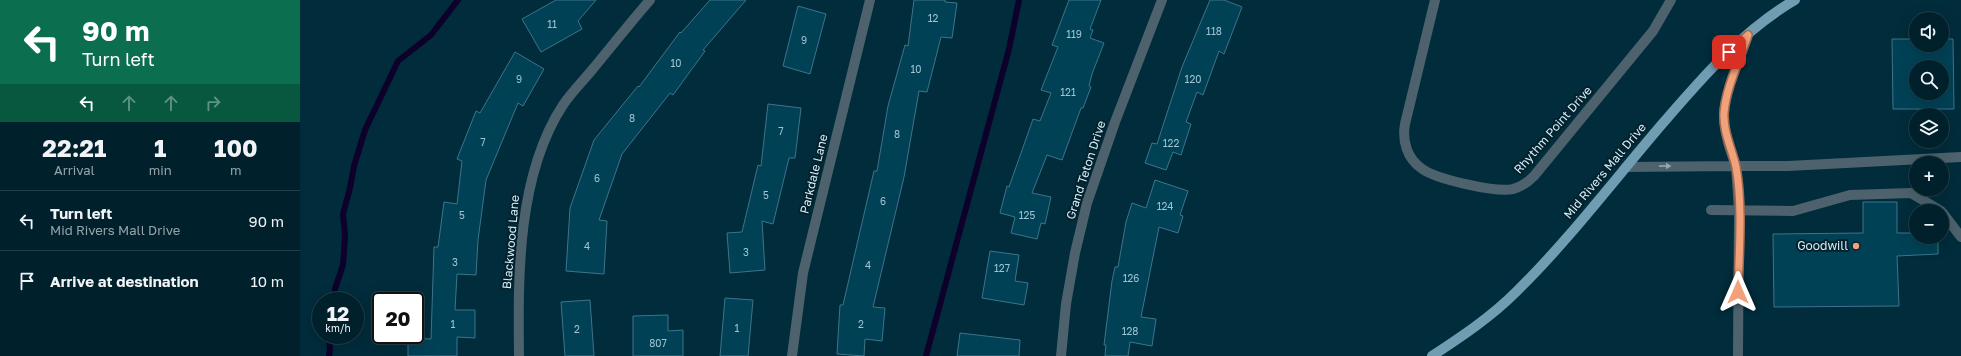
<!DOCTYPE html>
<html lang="en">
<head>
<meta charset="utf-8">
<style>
	body { margin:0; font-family:"Golos Text",sans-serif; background:#0a2934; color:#f1f3f6; height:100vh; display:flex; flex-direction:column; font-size:15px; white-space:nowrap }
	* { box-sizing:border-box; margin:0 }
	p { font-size:13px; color:#95a3a9 }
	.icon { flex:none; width:22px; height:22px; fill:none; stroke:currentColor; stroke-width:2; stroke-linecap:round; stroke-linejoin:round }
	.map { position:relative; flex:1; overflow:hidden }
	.sheet { display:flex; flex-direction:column; background:#00212c; width:300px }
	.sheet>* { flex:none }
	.hud { background:#0b6e4f; color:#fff; overflow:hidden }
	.tools { position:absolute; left:1609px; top:12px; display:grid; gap:8px }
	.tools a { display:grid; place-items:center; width:40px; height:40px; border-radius:50%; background:#00212c; box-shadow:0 4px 16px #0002,0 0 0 1px #223e48; font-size:20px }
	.speed { position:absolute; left:12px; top:292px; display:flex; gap:8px; font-size:20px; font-weight:700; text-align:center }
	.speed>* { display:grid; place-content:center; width:52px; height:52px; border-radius:50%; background:#00212c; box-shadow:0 4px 16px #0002,0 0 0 1px #223e48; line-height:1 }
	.speed small { font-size:10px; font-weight:400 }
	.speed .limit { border:2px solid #111; border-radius:6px; background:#fff; color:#111 }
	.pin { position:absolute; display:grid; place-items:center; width:34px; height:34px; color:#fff; margin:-17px; border-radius:8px; box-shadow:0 2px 6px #0006 }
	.me { position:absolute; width:44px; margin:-22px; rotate:0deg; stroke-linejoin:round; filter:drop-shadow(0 0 3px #0008) }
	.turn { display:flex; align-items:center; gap:14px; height:84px; padding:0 16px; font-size:18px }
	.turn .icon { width:52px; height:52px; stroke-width:2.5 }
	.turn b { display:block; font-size:28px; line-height:34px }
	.lanes { display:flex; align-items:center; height:38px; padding:0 16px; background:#0003; justify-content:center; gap:20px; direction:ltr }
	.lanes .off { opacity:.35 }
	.eta { display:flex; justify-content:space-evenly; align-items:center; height:68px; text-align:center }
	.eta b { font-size:24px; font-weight:700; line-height:28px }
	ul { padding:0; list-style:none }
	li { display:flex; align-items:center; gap:12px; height:60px; padding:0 16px; border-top:1px solid #223e48 }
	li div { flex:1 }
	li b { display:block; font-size:15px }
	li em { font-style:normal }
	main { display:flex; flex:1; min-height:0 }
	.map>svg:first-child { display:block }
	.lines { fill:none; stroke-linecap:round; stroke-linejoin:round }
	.stream { stroke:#0d012c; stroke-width:6 }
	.building { fill:#014156; stroke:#3e748a; fill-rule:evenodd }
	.minor { stroke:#4d626c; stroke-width:10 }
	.major { stroke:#709db1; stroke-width:10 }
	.oneway { fill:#91a9b4 }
	.route-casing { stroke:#9d6950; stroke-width:10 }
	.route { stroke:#f1a27b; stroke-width:7 }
	.poi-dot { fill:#f1a27b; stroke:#04212c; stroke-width:1.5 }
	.labels { text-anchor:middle; stroke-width:4; stroke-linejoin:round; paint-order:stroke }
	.number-label { font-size:10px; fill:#a0c4d3 }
	.street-label { font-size:12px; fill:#d5f0fd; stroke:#04212c }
	.poi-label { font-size:12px; fill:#d5f0fd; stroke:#04212c; text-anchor:end }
</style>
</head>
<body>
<main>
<section class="sheet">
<div class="hud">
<div class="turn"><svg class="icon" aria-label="left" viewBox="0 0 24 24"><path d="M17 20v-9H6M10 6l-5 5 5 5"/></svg><div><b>90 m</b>Turn left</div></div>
<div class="lanes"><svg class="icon" aria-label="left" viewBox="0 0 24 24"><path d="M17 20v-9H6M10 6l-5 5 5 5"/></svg><svg class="icon off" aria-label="ahead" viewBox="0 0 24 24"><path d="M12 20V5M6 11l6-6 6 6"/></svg><svg class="icon off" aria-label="ahead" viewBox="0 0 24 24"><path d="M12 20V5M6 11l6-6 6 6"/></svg><svg class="icon off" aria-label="right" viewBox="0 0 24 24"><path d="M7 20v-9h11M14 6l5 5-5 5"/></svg></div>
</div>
<div class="eta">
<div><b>22:21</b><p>Arrival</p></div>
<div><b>1</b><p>min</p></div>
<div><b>100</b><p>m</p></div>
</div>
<ul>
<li><svg class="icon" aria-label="left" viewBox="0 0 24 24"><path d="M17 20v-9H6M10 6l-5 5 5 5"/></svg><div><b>Turn left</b><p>Mid Rivers Mall Drive</p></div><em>90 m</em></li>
<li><svg class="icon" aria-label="arrive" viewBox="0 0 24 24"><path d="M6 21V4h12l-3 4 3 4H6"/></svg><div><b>Arrive at destination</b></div><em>10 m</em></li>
</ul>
</section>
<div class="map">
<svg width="1661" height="356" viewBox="0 0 1661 356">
	<rect width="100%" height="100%" fill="#002c3b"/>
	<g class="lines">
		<!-- stream -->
		<path class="stream" d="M35,301v-12l8,-24 2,-29 -2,-22 7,-26 4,-22 11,-36 33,-69 33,-26 27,-35
			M29,356l1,-6 -1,-15
			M626,356l83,-307 10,-49"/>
	</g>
	<!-- building -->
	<path class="building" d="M256,0h40l-18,21 4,8 -41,23 -19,-33z
		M410,0h36l-43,50 2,1 -32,44 -3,-2 -48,61 -23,66 8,1 -3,53 -38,-3 4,-63 24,-68 44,-54 1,1 41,-55 1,1z
		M614,0h31v2l12,1 -5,35 -11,-1 -14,55 -8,-1 -15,86 -31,130 12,1 -3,33 -17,-2 -1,17 -27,-2 3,-49h3l31,-134h3l11,-65 17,-61 3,1z
		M769,0h32l-11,29 3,1 -3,8 14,5 -12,31 -3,12 2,1 -8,21h-2l-19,52 -15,-5 -15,38 19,4 -6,27 -4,-1 -4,16 -26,-6 4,-16 -15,-4 7,-27 2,1 24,-68 7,2 11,-28 -10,-3 17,-43 -6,-2z
		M910,0h14l18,7 -18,47 -5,-3 -16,44 -6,-3 -11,30 5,2 -10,31 -8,-3 -7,18 -21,-7 7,-20 5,1 25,-77z
		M498,6l28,8 -16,60 -27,-8z
		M1592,39h24v6h26v-6h11l1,70h-61zM1616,67h26v26h-26z
		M215,52l29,17 -21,37 -5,-3 -32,77 -8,60 -2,35 -19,-1 -2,36h20v28l-18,-1v19h-49v-18l23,1 3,-92h4l6,-45 13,2 5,-43 -5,-2 19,-48 4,2z
		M468,104l33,4 -6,50h-6l-16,66 -11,-3 3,49 -35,3 -3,-40 15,-1 16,-67 3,1z
		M855,180l33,11 -8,24 3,1 -5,17 -19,-6 -18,90 15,2 -4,27 -22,-4 -2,14h-23l1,-11h-2l8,-64 3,-14h3l8,-45 6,-19 14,5z
		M1563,202h34v31h19v4h22v17l-41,2 2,50 -125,1 -1,-73 90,-1z
		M690,251l29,4 -4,26 13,2 -4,22 -42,-7z
		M425,298l28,2 -5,56h-28z
		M290,300l4,56h-29l-4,-54z
		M368,315v16l15,-1v26h-50v-40z
		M660,333l60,7 -1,16h-62z"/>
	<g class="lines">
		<!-- minor -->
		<path class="minor" d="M1135,0l-30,124c-3,17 2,34 16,44 13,11 76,25 92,21 9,-2 15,-7 21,-13l119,-145 18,-31
			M1326,167l110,-1c-6,-16 -12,-33 -12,-51 0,-22 17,-59 24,-80
			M1411,210l82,1 57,-16 61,-2 30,18
			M1642,212l19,25
			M219,356c-1,-80 -2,-181 44,-251 8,-12 19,-23 29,-35 19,-23 38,-47 58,-70
			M492,356l11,-83 67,-273
			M761,356l5,-52 9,-51 12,-50 28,-81 47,-122
			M1438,356l1,-144 -3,-46h52l173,-9"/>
		<!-- major -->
		<path class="major" d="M1132,356c29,-19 59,-39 84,-64 53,-52 98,-112 147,-169 38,-44 80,-93 132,-123"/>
	</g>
	<!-- one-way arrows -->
	<defs><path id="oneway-solid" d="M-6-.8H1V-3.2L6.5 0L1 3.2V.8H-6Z"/></defs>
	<use class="oneway" href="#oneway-solid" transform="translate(1365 166) rotate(-1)"/>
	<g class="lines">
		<defs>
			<path id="route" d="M1429,52l19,-17c-8,25 -22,52 -24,78 -1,19 8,36 12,54 7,39 3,85 2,125"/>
		</defs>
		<!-- route casing -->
		<use href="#route" class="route-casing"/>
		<!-- route -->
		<use href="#route" class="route"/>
	</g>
	<!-- markers -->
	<circle class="poi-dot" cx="1556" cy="246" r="4"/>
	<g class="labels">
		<!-- number labels -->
		<g class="number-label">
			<text x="633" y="22">12</text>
			<text x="252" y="28">11</text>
			<text x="914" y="35">118</text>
			<text x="774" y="38">119</text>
			<text x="504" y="44">9</text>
			<text x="376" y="67">10</text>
			<text x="616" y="73">10</text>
			<text x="219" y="83">9</text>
			<text x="893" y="83">120</text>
			<text x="768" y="96">121</text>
			<text x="332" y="122">8</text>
			<text x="481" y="135">7</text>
			<text x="597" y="138">8</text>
			<text x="183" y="146">7</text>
			<text x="871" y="147">122</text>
			<text x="297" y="182">6</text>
			<text x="466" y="199">5</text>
			<text x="583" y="205">6</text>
			<text x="865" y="210">124</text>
			<text x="162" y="219">5</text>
			<text x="727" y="219">125</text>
			<text x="287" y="250">4</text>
			<text x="446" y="256">3</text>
			<text x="155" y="266">3</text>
			<text x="568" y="269">4</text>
			<text x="702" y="272">127</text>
			<text x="831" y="282">126</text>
			<text x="153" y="328">1</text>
			<text x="561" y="328">2</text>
			<text x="437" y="332">1</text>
			<text x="277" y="333">2</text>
			<text x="830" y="335">128</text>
			<text x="358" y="347">807</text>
		</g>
		<!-- street labels -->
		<g class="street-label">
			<text transform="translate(1253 130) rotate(-49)" y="4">Rhythm Point Drive</text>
			<text transform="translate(786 170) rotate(-72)" y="4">Grand Teton Drive</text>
			<text transform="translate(1305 171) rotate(-50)" y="4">Mid Rivers Mall Drive</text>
			<text transform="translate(514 174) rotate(-76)" y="4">Parkdale Lane</text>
			<text transform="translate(211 242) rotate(-85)" y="4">Blackwood Lane</text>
		</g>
		<!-- poi labels -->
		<g class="poi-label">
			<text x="1548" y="250">Goodwill</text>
		</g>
	</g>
</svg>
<div class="tools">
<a><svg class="icon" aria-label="sound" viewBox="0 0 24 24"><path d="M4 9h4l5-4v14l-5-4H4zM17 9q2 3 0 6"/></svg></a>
<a><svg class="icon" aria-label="search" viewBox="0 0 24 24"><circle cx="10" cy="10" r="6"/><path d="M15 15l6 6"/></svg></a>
<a><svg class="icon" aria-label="layers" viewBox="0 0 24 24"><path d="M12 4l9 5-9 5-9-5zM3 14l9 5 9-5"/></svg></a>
<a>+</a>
<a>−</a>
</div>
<div class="speed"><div>12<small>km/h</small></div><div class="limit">20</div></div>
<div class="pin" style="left:1429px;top:52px;background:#d93025"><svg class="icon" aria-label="arrive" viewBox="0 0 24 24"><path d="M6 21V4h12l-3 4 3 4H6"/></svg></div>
<svg class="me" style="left:1438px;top:292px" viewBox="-20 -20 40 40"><path d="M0-17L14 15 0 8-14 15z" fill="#f1a27b" stroke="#fff" stroke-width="4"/></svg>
</div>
</main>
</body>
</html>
